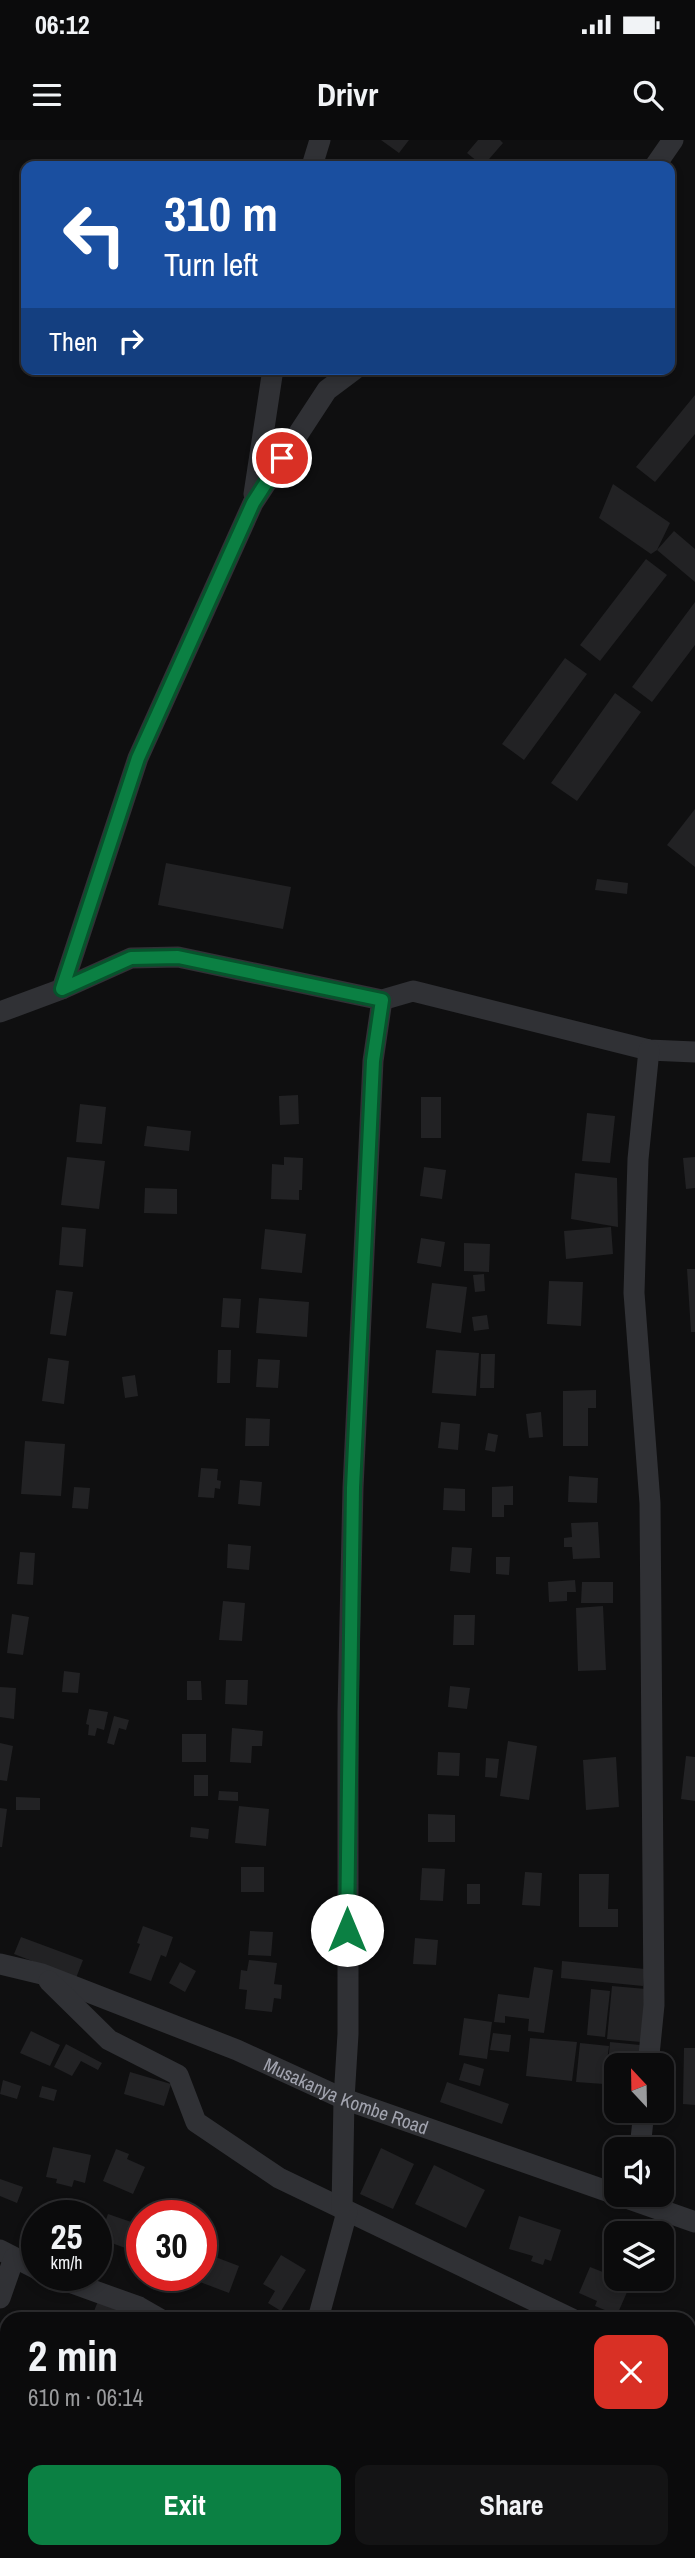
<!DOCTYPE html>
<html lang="en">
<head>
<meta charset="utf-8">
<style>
	body { margin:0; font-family:"Archivo Narrow",sans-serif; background:#141415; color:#f1f3f6; height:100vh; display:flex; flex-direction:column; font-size:26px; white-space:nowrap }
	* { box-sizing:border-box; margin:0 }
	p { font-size:23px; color:#9a9b9d }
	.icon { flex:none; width:38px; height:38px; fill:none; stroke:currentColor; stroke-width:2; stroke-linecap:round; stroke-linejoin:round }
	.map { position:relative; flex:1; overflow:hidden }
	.panel { position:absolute; left:0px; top:2172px; width:696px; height:247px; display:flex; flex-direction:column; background:#0b0b0c; border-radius:21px 21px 0 0; box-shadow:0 4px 10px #0003,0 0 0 2px #2b2b2d }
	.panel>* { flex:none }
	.banner { position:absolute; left:21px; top:21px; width:654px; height:214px; border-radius:14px; box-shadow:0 4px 10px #0003,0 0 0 2px #2b2b2d; background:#1a4fa0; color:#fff; overflow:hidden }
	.needle { width:46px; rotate:338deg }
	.buttons { position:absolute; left:604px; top:1913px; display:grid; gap:14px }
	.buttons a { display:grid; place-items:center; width:70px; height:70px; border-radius:14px; background:#0b0b0c; box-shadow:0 4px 10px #0003,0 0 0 2px #2b2b2d; font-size:35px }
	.speed { position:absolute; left:21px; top:2060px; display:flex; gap:14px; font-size:35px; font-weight:700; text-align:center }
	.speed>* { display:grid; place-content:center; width:91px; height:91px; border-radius:50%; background:#0b0b0c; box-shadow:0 4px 10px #0003,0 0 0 2px #2b2b2d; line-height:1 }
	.speed small { font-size:18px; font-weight:400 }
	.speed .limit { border:10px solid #d22; background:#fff; color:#111 }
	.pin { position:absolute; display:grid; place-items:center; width:60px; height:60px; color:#fff; margin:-30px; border:4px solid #fff; border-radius:50%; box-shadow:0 2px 7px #0007 }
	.me { position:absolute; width:77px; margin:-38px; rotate:0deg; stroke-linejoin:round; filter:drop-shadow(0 0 5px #0008) }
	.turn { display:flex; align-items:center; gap:24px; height:147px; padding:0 28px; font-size:32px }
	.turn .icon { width:91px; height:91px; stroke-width:2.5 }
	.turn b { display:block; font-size:49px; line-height:60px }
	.then { display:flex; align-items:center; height:66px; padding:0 28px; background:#0003; gap:14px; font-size:26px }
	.round { display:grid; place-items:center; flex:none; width:74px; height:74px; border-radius:14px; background:#141415 }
	.summary { display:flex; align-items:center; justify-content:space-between; height:119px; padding:0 28px }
	h1 { font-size:42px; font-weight:700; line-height:52px }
	.action { display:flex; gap:14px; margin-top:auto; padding:14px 28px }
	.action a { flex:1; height:80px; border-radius:14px; background:#0b8043; color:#fff; font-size:28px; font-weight:700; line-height:80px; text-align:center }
	.action a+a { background:#141415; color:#f1f3f6 }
	.status { display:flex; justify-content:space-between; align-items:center; height:49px; padding:0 35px; background:#0b0b0c; direction:ltr }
	.status svg { height:19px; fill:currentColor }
	header { display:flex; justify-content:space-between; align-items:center; height:91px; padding:0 28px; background:#0b0b0c; font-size:32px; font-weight:700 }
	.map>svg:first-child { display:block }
	.building { fill:#222224 }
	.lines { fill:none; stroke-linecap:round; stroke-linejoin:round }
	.street { stroke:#303135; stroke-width:21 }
	.route-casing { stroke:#07532c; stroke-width:18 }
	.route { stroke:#0b8043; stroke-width:12 }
	.labels { text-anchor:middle; stroke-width:7; stroke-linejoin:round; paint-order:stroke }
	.street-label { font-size:19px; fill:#a2a4af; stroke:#0a0a0b }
</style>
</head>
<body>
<div class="status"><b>06:12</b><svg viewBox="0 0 49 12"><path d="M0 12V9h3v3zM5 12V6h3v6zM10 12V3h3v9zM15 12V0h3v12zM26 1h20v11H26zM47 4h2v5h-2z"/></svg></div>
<header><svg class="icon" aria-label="menu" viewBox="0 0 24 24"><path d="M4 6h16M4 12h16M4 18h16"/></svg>Drivr<svg class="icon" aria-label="search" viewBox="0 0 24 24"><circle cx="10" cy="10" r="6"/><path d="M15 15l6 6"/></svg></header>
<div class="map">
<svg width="695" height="2418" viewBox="0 0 695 2418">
	<rect width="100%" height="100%" fill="#0f0f10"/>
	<!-- building -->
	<path class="building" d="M381,0h28l-10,13z
		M478,0h22l3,3 -20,23 -16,-13z
		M695,255v39l-40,48 -19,-15z
		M613,344l57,39 -13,27 -6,4 -52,-36z
		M674,391l21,18v33l-38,-32z
		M646,419l21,16 -67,86 -20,-16z
		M695,462v43l-43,57 -20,-15z
		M565,518l22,16 -63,86 -22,-16z
		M615,553l26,19 -64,89 -26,-18z
		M695,669v58l-28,-22z
		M166,723l125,24 -8,42 -125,-24z
		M597,739l31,4 -1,11 -32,-4z
		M298,955l1,29 -19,1 -1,-29z
		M421,957h20v41h-20z
		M80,964l26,3 -4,37 -26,-2z
		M587,973l28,3 -5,47 -28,-2z
		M147,986l44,5 -2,20 -45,-5z
		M67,1017l38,4 -6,48 -38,-4z
		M284,1017l19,1 -1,32h-3v10l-28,-1 1,-35 12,1z
		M695,1017v31l-9,1 -3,-31z
		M424,1027l22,3 -4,29 -22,-3z
		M575,1033l42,5 1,49 -47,-8z
		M145,1048l32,1v25l-33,-1z
		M62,1087l24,2 -3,38 -24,-2z
		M611,1087l2,27 -47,5 -2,-28z
		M265,1089l41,5 -4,39 -41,-4z
		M421,1098l24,4 -4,25 -24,-4z
		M464,1103l26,1 -1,28 -25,-1z
		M687,1129h8v63h-4z
		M484,1134l1,17 -10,1 -2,-17z
		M549,1141l34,1 -2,44 -34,-2z
		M432,1143l35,4 -6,46 -35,-5z
		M56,1150l17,2 -7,44 -16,-2z
		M223,1158l18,1 -2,29 -18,-1z
		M259,1158l50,4 -2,35 -51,-4z
		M487,1175l2,14 -15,2 -2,-14z
		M218,1210h13l-1,33h-13z
		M436,1210l43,3 -3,43 -44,-3z
		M481,1214h14l-1,34h-14z
		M48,1218l21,3 -5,43 -22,-3z
		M258,1219l22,1 -2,28 -22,-1z
		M135,1235l3,21 -13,2 -3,-21z
		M596,1250v18h-8v38h-25v-55z
		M541,1272l2,25 -14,1 -3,-24z
		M246,1278l24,1 -1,27h-24z
		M441,1282l19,2 -2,26 -20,-2z
		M488,1293l10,2 -3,17 -10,-2z
		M25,1301l40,3 -4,52 -40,-2z
		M201,1328l17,1 -1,11 4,1 -1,8 -5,-1 -1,10 -16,-1z
		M569,1336l29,2 -1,25 -29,-1z
		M240,1340l22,2 -2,24 -22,-2z
		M513,1346v19h-9v12h-12v-30z
		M74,1347l16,1 -2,21 -16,-1z
		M444,1348l21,1v22l-22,-1z
		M598,1382l2,36 -27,1 -1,-12h-8v-9l8,-1 -1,-14z
		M228,1404l23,2 -2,24 -22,-2z
		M452,1407l20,1 -2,25 -20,-2z
		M20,1412l15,1 -2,32 -16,-1z
		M496,1417h14l-1,18 -13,-1z
		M575,1440l1,12h-9v9l-18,1 -1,-20z
		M582,1442h31v21h-32z
		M223,1461l22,2 -3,38 -23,-1z
		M603,1466l3,64 -28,1 -2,-63z
		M12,1474l17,3 -6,38 -16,-2z
		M454,1475h21l-1,30h-21z
		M64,1531l16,2 -2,20 -16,-1z
		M226,1540h22l-1,25 -22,-1z
		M187,1541h14l1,19h-15z
		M450,1546l20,2 -3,21 -19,-2z
		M0,1547l16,1 -2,31 -14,-2z
		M89,1569l19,3 -4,18 -7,-2 -2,8 -7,-1 1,-10 -3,-1z
		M114,1576l15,4 -3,10 -7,-2 -5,17 -7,-2z
		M232,1588l31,3 -1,15h-10l-1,17 -21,-1z
		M182,1594h24v28h-24z
		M508,1601l29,5 -8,54 -29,-4z
		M0,1603l13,3 -6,35 -7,-1z
		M438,1612l22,1 -1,23 -22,-1z
		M686,1616l9,1v44l-14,-2z
		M616,1617l3,50 -33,3 -3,-50z
		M486,1618l13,1 -2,19 -12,-1z
		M194,1635h14v21h-14z
		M219,1651l19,1v9l-20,-1z
		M16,1657l24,1v12h-24z
		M239,1666l30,3 -3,37 -31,-3z
		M0,1668l7,1 -5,38h-2z
		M428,1674l27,1v27h-27z
		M191,1687l18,2 -1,10 -18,-2z
		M241,1727h23v25h-23z
		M422,1728l23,1 -2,32 -23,-1z
		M525,1732l17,1 -2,33 -18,-1z
		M579,1734h30l-1,35h10v18h-39z
		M467,1744h13v20h-13z
		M143,1786l30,11 -7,20 -5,-2 -10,26 -22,-8 11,-29 -3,-1z
		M250,1791l23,1 -2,24 -23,-1z
		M21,1797l62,23 -7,18 -62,-24z
		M415,1798l23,2 -2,25 -23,-1z
		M249,1820l28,3 -3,21 8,1 -1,14 -7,-1 -2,14 -27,-3 2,-19 -8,-1 2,-19 6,1z
		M562,1821l83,8 -2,17 -82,-8z
		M180,1822l16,9 -11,21 -16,-9z
		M534,1827l19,3 -9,63 -16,-2 1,-12 -24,-3v7l-11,-1 4,-28 31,4z
		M612,1846l34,3 -5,53 -34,-3z
		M591,1849l19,2 -5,46 -18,-2z
		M464,1878l28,4 -5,37 -28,-4z
		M31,1891l29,14 -10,21 -30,-13z
		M493,1893l18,2 -2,17 -19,-2z
		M530,1898l47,4 -5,39 -46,-5z
		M610,1902l30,3 -2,20h-22v38l-5,-1 1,-12 -6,-1z
		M580,1903l29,3 -5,38 -28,-2z
		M66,1904l36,19 -4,7 -17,-9 -9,15 -18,-9z
		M684,1908h11v57l-12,-1z
		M464,1923l20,6 -4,17 -21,-6z
		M130,1932l41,12 -7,22 -40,-12z
		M3,1940l18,6 -4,13 -17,-5z
		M447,1942l62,22 -7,20 -62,-22z
		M42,1946l15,4 -3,11 -15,-4z
		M53,2007l38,8 -6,28 -11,-3 -2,7 -16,-4 1,-4 -11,-2z
		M381,2008l33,16 -21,45 -33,-15z
		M116,2009l13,5 -2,5 18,8 -12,27 -30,-13z
		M434,2025l51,25 -19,38 -51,-24z
		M0,2039l23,8 -6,16 -17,-7z
		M64,2065l17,6 -1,5h-20z
		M108,2074l29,10 -9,25 -19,-7 -2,6 -10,-3z
		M519,2076l42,14 -10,31 -6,-2 -2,6 -12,-4 2,-5 -24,-7z
		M210,2115l29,11 -10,27 -29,-11z
		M281,2115l25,15 -25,41 -13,-8 7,-12 -12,-7z
		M590,2127l41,16 -14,32 -22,-9 2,-5 -18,-8z
		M98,2161l24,10 -4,8h-27z
		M29,2412h21l15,6h-39z
		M285,2412h34l-3,6h-16z"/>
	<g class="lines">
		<!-- street -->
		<g class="street">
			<path d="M312,26l8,-26"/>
			<path d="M655,26l18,-26"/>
			<path d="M254,354l19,-125"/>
			<path d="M62,849l76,-231 115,-255 74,-113 28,-21"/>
			<path d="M0,872l62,-23 69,-31 47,-1 204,43 31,-9 236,59 46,2"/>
			<path id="s1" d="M0,1824l42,10 195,76 107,49 351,123"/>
			<path d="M49,1841l60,59 69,35 18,47 83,56 293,141"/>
			<path d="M648,1925l6,-60 -4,-502 -16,-210 4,-134 11,-109"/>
			<path d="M640,2009l4,-39"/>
			<path d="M0,2110l37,19"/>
			<path d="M50,2135l89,32 21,12"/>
			<path d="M0,2158l14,-40"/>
			<path d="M318,2179l29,-107 -5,-3 2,-110 4,-65v-322l5,-224 20,-427 9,-61"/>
			<path d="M690,2236l5,2"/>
			<path d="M0,2349l7,3"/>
			<path d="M146,2412l15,6"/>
			<path d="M223,2418l3,-6"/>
		</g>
	</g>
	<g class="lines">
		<defs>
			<path id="route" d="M282,318l-29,45 -115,255 -76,231 69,-31 47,-1 204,43 -9,61 -20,427 -6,442"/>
		</defs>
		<!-- route casing -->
		<use href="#route" class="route-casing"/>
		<!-- route -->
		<use href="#route" class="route"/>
	</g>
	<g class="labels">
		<!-- street labels -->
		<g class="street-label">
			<text dy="7" stroke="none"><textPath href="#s1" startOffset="371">Musakanya Kombe Road</textPath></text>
		</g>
	</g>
</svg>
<div class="buttons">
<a><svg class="needle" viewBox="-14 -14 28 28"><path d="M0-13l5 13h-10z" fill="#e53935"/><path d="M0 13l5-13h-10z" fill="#9a9b9d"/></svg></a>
<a><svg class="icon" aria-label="sound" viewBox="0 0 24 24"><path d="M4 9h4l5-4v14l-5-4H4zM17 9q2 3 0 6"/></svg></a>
<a><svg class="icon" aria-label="layers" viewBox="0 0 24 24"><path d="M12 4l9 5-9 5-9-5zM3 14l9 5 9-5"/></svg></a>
</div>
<div class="speed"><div>25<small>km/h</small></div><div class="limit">30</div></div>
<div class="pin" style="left:282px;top:318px;background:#d93025"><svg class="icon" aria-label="arrive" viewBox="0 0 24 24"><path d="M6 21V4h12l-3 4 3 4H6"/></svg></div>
<svg class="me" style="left:347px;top:1790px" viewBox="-20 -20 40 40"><circle r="19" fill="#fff"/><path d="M0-13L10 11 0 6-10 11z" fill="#0b8043"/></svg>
<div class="banner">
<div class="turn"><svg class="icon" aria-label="left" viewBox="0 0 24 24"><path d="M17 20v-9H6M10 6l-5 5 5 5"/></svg><div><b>310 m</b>Turn left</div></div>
<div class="then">Then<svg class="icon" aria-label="right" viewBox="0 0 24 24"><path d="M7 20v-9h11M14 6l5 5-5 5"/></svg></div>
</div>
<section class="panel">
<div class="summary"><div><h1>2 min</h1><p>610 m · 06:14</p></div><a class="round" style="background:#d93025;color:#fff"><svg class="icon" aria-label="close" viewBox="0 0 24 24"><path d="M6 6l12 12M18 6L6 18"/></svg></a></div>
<div class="action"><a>Exit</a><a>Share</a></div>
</section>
</div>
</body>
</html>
